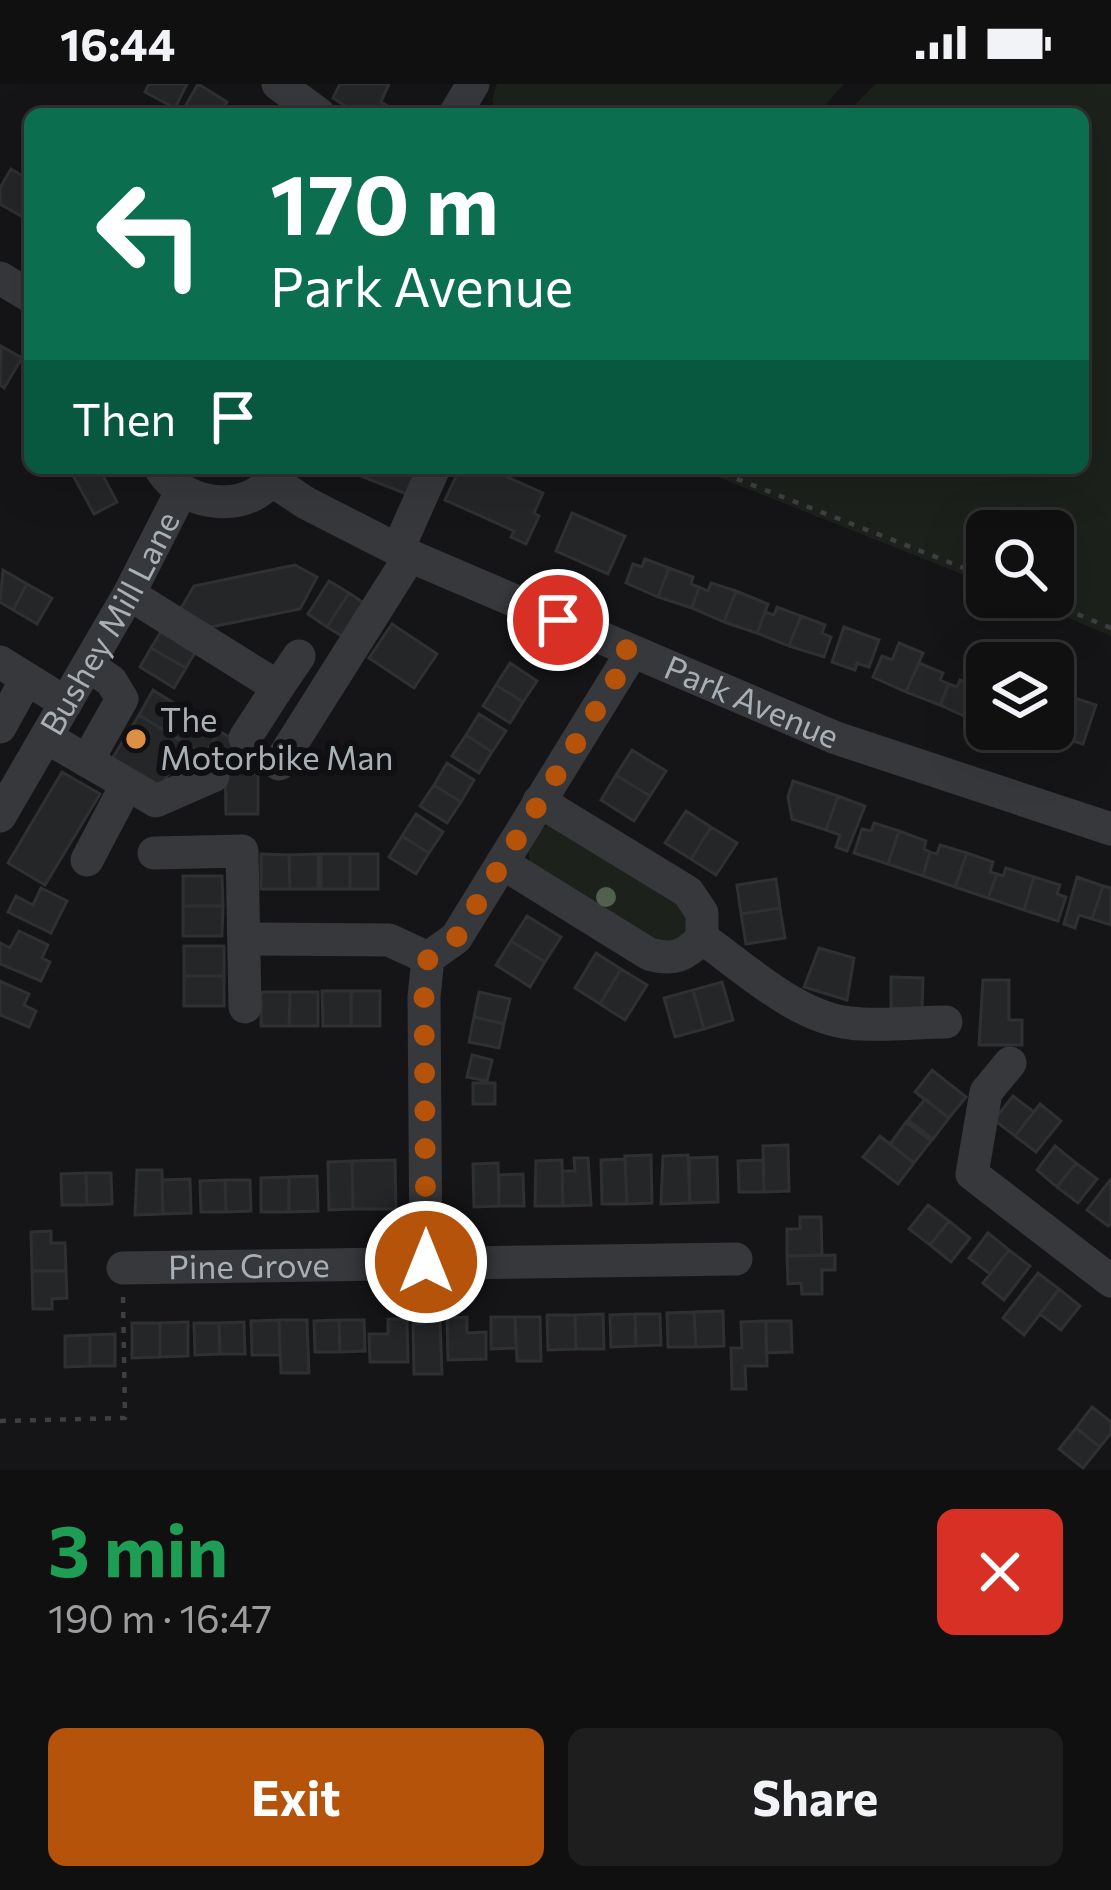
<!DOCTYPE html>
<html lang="en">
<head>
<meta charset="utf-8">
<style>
	body { margin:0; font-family:Commissioner,sans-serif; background:#1e1e1f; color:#f1f3f6; height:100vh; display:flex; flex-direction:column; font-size:45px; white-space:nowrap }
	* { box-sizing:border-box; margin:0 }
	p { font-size:39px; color:#9c9d9f }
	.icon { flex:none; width:66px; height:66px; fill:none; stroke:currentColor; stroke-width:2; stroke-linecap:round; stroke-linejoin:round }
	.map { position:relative; height:1386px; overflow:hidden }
	.drawer { display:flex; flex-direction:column; background:#101011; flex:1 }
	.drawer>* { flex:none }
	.top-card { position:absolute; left:24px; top:24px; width:1065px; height:366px; border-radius:18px; box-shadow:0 12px 48px #0002,0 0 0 3px #303031; background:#0b6e4f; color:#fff; overflow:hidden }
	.controls { position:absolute; left:966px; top:426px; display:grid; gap:24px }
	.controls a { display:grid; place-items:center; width:108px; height:108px; border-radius:18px; background:#101011; box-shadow:0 12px 48px #0002,0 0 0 3px #303031; font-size:60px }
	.pin { position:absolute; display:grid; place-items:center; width:102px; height:102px; color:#fff; margin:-51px; border:6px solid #fff; border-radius:50%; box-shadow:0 3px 12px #0007 }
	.me { position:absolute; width:132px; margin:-66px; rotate:0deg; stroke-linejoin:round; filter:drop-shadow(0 0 9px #0008) }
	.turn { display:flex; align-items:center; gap:42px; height:252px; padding:0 48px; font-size:54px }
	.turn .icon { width:156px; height:156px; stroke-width:2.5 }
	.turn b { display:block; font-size:84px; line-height:102px }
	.then { display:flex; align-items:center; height:114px; padding:0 48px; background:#0003; gap:24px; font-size:45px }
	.round { display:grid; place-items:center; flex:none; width:126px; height:126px; border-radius:18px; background:#1e1e1f }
	.head { display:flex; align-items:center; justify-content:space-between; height:204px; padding:0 48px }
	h1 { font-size:72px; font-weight:700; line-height:90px; color:#1e9e55 }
	.action { display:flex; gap:24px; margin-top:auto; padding:24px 48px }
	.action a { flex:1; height:138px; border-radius:18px; background:#b45309; color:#fff; font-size:48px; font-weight:700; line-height:138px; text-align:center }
	.action a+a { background:#1e1e1f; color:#f1f3f6 }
	.status { display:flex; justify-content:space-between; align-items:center; height:84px; padding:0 60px; background:#101011; direction:ltr }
	.status svg { height:33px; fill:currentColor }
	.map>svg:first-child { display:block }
	.green { fill:#1c211c }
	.building { fill:#252627; stroke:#2f3032; stroke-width:3 }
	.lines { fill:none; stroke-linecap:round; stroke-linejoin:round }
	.path { stroke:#3d3f42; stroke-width:4.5; stroke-dasharray:6 9; stroke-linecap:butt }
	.minor { stroke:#36383b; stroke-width:33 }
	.tree { fill:#536051 }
	.route { stroke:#b45309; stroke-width:21; stroke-dasharray:0 37.8 }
	.poi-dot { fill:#de8f46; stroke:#101012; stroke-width:4.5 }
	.labels { text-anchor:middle; stroke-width:12; stroke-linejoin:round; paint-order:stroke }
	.street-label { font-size:33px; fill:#a8afb5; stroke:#101012 }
	.poi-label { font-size:33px; fill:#a8afb5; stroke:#101012; text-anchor:start }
</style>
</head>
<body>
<div class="status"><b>16:44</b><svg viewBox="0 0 49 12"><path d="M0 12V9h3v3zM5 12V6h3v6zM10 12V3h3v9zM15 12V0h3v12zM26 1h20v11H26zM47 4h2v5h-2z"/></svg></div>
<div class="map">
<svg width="1111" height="1386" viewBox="0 0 1111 1386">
	<rect width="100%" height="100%" fill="#151517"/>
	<!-- green -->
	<path class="green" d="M497,0h347l-27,30h-321l-4,-15z
		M875,0h236v552l-93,-39h35v-66h-66v53l-292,-116h388v-354h-237z
		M548,741l136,79 4,31 -21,14 -133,-79c-11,-18 -4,-35 14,-45z"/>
	<!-- building -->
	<path class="building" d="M149,0h38l-12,24 -30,-16z
		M198,0l29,18 -2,3 10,9h-41l2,-3 -10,-6z
		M340,0h49l-8,18 5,3 -4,9h-24l-25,-16z
		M11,85l19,11v21l-9,15 -21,-12v-16z
		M1,262l21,12 -18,30 -4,-3z
		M69,384h30l18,34 -23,12z
		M341,384h86l-13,29z
		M460,384h27l56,25 -9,20 5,3 -13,28 -15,-7 3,-6 -69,-31z
		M572,429l53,23 -17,38 -52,-23z
		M645,475l24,9 -11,29 -32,-14 7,-19 9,3z
		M295,481l22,12 -17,32 -89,18 -31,-17 14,-24z
		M669,484l24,9 -2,7 8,3 -7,21 -34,-11z
		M3,486l24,14 -14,26 -13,-8z
		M329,497l20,12 -22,34 -19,-13z
		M711,499l25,8 -12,31 -32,-14 7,-21 9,4z
		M27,500l25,14 -15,26 -24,-14z
		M736,507l32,13 -11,29 -33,-11z
		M349,509l19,13 -21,33 -20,-12z
		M777,523l24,9 -12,30 -32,-13 8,-21 9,3z
		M801,532l24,9 -3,8 9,4 -7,20 -35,-11z
		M392,540l45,30 -23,34 -45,-30z
		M844,543l35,13 -10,27 -12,-4 -2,7 -23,-8z
		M163,544l34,21 -11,19 -35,-20z
		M899,559l24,10 -17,39 -33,-15 9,-21 10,4z
		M151,564l35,20 -12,20 -34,-21z
		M510,579l27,18 -14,21 -27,-17z
		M919,579l24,10 -3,7 9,4 -9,21 -34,-13z
		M960,596l24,10 -13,29 -31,-14 9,-21 8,3z
		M496,601l27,17 -13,21 -27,-17z
		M153,606l66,41 -14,24 -66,-40z
		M1053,607l43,14 -13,39 -46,-15h16z
		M479,630l27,17 -14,21 -26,-17z
		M139,631l47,29 -26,44 -48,-29z
		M219,647l39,22v61h-32l-1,-48 -20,-11z
		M466,651l26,17 -13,21 -27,-17z
		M632,666l34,21 -16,25 -34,-21z
		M447,679l27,17 -13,22 -27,-17z
		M62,688l38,22 -55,91 -37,-22z
		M616,691l34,21 -16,25 -33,-21z
		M793,697l45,15 -12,34 -34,-11 -4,-22z
		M434,701l27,17 -14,21 -27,-17z
		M838,712l27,10 -18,45 -11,-4 4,-12 -14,-5z
		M686,727l25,16 -20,32 -26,-16z
		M416,730l27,18 -14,21 -27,-17z
		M874,739l25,8 -11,33 -34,-11 8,-24 9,2z
		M711,743l26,16 -21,32 -25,-16z
		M899,747l27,10 -2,8 6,3 -7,24 -35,-12z
		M402,752l27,17 -13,21 -27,-17z
		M940,761l27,8 -12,34 -32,-11 7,-24 7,2z
		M967,769l26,9 -3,10 7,2 -9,24 -33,-11z
		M261,770l28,1 1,34h-29z
		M318,770v35h-28l-1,-34z
		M321,770h29v35h-29z
		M350,770h28v35h-28z
		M1006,784l28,9 -10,33 -36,-12 9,-24 6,2z
		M183,792h39l1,30h-40z
		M1034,793l26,8 -3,9 9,3 -8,24 -34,-11z
		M1077,793l26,9 -11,33 -13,-4 -4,13 -11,-4z
		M776,795l4,29 -39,6 -4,-29z
		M1103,802l8,2v37l-19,-6z
		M41,804l26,13 -16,32 -43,-21 8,-16 17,9z
		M183,822h40l-1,30h-39z
		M780,824l5,30 -39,6 -5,-30z
		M527,832l34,21 -16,25 -34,-21z
		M19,847l29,14 -6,13 8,4 -9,19 -41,-17v-21l10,5z
		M511,857l34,21 -15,25 -34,-22z
		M184,862h40v30h-40z
		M819,864l35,10 -7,42 -43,-13z
		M596,869l25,16 -21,35 -25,-16z
		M621,885l26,16 -22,35 -25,-16z
		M184,892h40v30h-40z
		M891,893l32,1 -1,31 -31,-1z
		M983,896h26v40h13v25h-43z
		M0,897l29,13 -5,11 12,6 -7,16 -29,-12z
		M722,898l11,38 -29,9 -11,-39z
		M693,906l11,39 -29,8 -11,-39z
		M322,907h29v35h-28z
		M351,907h29v35h-29z
		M261,908h29l-1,34h-28z
		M290,908h28v34h-29z
		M479,908l31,7 -6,25 -30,-7z
		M474,933l30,7 -5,24 -30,-6z
		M472,971l20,5 -5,21 -20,-4z
		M932,986l34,27 -17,21 -34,-26z
		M473,999h22v21h-22z
		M1013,1012l21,16 -19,24 -21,-16z
		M925,1015l24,19 -16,21 -25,-19z
		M1040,1020l21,17 -25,31 -21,-16z
		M906,1038l25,19 -17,22 -24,-19z
		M880,1052l34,27 -16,21 -35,-27z
		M788,1061l1,46 -25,1 -1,-46z
		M1055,1062l21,17 -19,24 -20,-17z
		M651,1071l1,48 -25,1 -2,-48z
		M688,1071l2,48 -29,1 2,-48z
		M717,1073l1,45 -28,1 -1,-45z
		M574,1074h14l3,47 -28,1 -1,-35h13z
		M625,1075l2,45h-25l-1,-44z
		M395,1076l1,49h-43l-1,-48z
		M562,1076l1,46h-28l1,-45z
		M763,1076l1,32h-25l-1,-31z
		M352,1077l1,48 -24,1 -1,-48z
		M498,1079l1,43 -25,1 -1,-43z
		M1076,1079l21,16 -19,24 -21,-16z
		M137,1086h25l1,44 -28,1z
		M86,1089l1,32h-25l-1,-31z
		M86,1089h25l1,31 -25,1z
		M523,1090l1,32h-25v-31z
		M317,1092l1,35 -29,1v-35z
		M289,1093v35h-28v-34z
		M190,1095l1,34 -28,1 -1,-34z
		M1111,1095v44l-3,3 -21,-16z
		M225,1096l1,32h-25l-1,-31z
		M225,1096h25l1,31 -25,1z
		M928,1121l21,16 -19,24 -21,-16z
		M800,1133h21l1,38 -35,1v-27h13z
		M949,1137l21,17 -19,24 -21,-17z
		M51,1147v12h14l1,28h-34l-1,-39z
		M988,1149l21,17 -19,24 -21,-16z
		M1009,1166l21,16 -26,34 -21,-17z
		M835,1171v15h-13v24h-20l-1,-11 -13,1 -1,-28z
		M32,1187h34l1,27 -15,1v10h-19z
		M1038,1189l21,16 -35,46 -21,-17z
		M1059,1205l21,17 -19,24 -21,-16z
		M723,1227l1,35 -28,1 -2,-35z
		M694,1228l2,35h-28l-1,-34z
		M603,1230l1,35h-28l-1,-34z
		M635,1230l1,32 -25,1 -1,-32z
		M635,1230h25l1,31 -25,1z
		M547,1231h28l1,34 -28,1z
		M467,1233v16l19,-1v27l-38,1 -1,-42z
		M491,1233h24l1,31 -25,1z
		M515,1233h25l1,44h-24z
		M424,1234h16l2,56h-28l-1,-50h11z
		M388,1235h19l1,43h-38l-1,-28h19z
		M279,1236h28l2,53h-28z
		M279,1236l1,35h-28l-1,-34z
		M339,1236l1,32h-25l-1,-31z
		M339,1236h25l1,31 -25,1z
		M766,1237l1,45h-22l1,23h-14l-1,-41h11l-1,-26z
		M766,1237h25l1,31 -26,1z
		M188,1238v34l-28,1v-34z
		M244,1238l1,32h-25l-1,-31z
		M132,1239h28v34l-28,1z
		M194,1239h25l1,31 -25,1z
		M115,1250v32h-25v-31z
		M90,1251v31l-25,1v-31z
		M1092,1323l19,15v11l-11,14 -24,-19z
		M1076,1344l24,19 -17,21 -24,-19z"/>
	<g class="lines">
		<!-- path -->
		<path class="path" d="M709,384l278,109
			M1036,513l75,31
			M0,1337l125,-3 -2,-122"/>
		<!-- minor -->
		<g class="minor">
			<path d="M278,0l41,30"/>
			<path d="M455,30l18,-30"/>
			<path d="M0,194l30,18"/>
			<path d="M160,384c25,42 97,48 119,0"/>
			<path id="s1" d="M273,397l33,22 104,53 426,182 275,91"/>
			<path d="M398,465l36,-81"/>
			<path d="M129,510l149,93 -33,51"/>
			<path d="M0,578l66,41"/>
			<path d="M278,603l21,-31"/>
			<path d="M0,643l26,-47"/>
			<path d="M46,653l81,47 -40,76"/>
			<path d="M87,677l35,-62 -11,-18 -23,-16"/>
			<path d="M279,680l131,-208"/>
			<path d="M127,700l29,17 57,-25"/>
			<path id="s2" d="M0,732l129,-222 52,-102"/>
			<path d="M154,769l88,-2 3,156"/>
			<path d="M502,779l147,91c25,7 36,2 53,-16v-25l-14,-21 -149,-91"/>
			<path d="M702,854c43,30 94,79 148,85 31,4 65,-1 96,-1"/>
			<path d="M246,855l143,1 39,18"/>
			<path d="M1010,979l-24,29 -14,82 139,107"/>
			<path d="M426,1178l-2,-265 4,-39 28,-20 176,-286"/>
			<path id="s3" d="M123,1184l613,-9"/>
		</g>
	</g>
	<!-- trees -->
	<circle class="tree" cx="606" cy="813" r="10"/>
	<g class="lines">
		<!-- route -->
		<path class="route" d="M426,1178l-2,-265 4,-39 28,-20 176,-286 -74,-32"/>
	</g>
	<!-- markers -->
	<circle class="poi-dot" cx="136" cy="655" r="12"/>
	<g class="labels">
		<!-- street labels -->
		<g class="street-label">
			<text dy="12" stroke="none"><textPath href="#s2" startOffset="222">Bushey Mill Lane</textPath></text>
			<text dy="12" stroke="none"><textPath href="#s1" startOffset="528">Park Avenue</textPath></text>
			<text dy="12" stroke="none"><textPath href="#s3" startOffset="126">Pine Grove</textPath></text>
		</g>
		<!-- poi labels -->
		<g class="poi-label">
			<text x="160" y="648">The<tspan x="160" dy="38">Motorbike Man</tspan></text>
		</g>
	</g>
</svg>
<div class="controls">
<a><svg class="icon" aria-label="search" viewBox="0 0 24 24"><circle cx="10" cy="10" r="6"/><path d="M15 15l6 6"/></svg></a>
<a><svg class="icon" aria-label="layers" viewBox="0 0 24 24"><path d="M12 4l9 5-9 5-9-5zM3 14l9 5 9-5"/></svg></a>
</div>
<div class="pin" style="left:558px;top:536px;background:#d93025"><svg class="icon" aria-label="arrive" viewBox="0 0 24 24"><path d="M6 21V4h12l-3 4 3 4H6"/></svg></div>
<svg class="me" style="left:426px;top:1178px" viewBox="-20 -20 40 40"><circle r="17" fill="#b45309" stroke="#fff" stroke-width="3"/><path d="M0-11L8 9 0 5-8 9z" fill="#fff"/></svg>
<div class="top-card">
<div class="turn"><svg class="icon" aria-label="left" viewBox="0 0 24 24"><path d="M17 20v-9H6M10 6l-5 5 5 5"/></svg><div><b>170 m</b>Park Avenue</div></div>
<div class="then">Then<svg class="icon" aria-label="arrive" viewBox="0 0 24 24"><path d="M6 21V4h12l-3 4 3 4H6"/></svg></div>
</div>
</div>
<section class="drawer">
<div class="head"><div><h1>3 min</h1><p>190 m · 16:47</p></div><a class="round" style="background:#d93025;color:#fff"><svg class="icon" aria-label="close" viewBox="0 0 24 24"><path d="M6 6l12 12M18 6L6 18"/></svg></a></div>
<div class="action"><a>Exit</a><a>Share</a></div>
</section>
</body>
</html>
